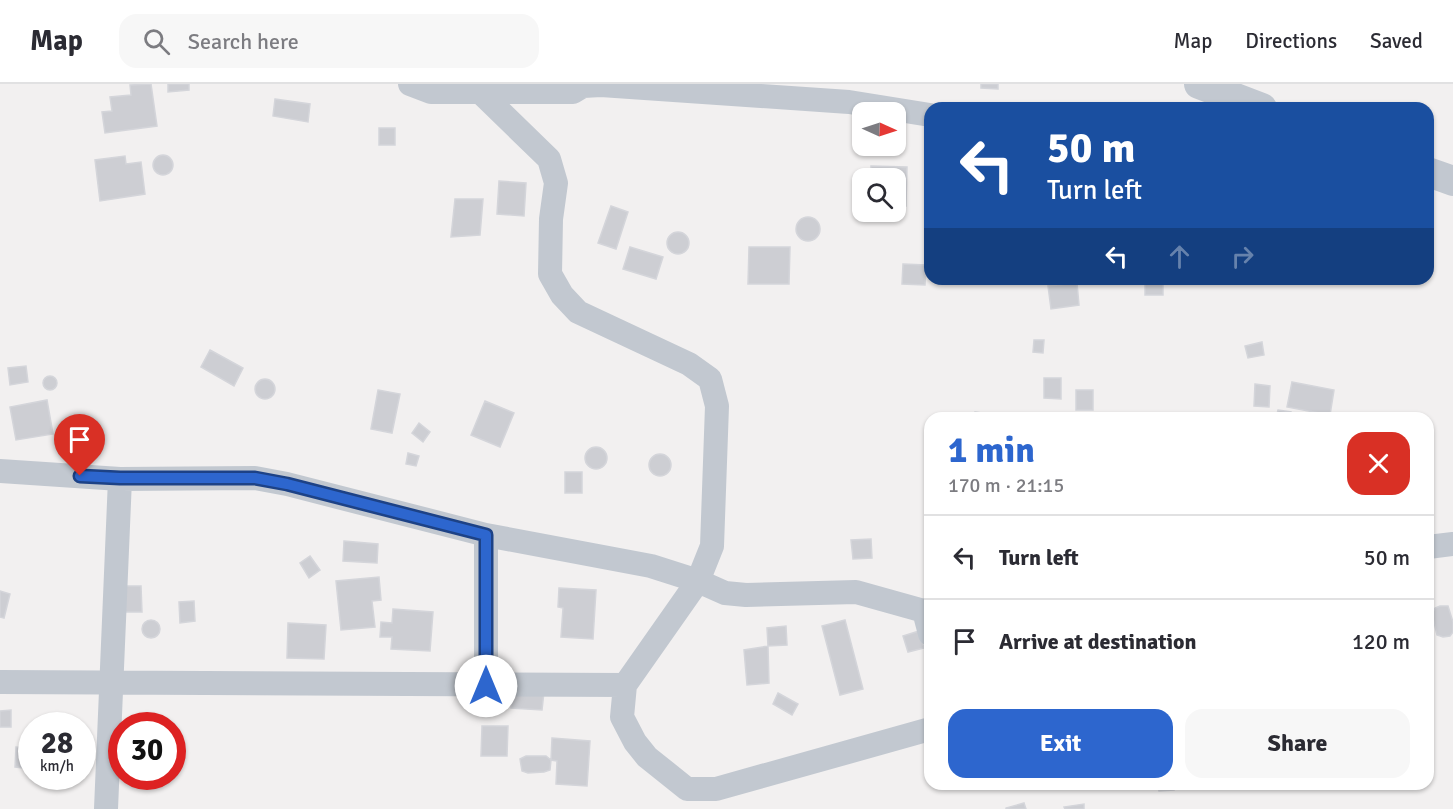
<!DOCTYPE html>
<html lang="en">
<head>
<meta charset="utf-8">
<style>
	body { margin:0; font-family:Signika,sans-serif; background:#f7f7f7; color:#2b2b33; height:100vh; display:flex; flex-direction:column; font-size:22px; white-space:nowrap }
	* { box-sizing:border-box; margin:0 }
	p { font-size:20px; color:#7c7c81 }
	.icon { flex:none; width:33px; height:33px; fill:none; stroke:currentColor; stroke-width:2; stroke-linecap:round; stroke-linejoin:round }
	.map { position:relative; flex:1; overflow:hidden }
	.sheet { position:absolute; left:924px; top:328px; width:510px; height:378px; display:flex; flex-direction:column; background:#fff; border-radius:18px; box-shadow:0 2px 4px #0004 }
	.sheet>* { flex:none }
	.top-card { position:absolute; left:924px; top:18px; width:510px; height:183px; border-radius:18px; box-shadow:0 2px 4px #0004; background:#1a4fa0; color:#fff; overflow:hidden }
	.needle { width:39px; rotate:93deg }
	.buttons { position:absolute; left:852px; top:18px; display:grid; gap:12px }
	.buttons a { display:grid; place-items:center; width:54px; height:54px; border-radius:12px; background:#fff; box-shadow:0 2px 4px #0004; font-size:30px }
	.speed { position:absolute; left:18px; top:628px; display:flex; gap:12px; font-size:30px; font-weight:700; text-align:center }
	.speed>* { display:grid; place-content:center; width:78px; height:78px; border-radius:50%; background:#fff; box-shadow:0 2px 4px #0004; line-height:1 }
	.speed small { font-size:15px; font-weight:400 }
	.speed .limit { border:9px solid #d22; background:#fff; color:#111 }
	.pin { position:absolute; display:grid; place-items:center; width:51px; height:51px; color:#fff; margin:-62px -26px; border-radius:50% 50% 50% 0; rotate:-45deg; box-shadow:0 0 6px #0007 }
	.pin .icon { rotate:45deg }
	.me { position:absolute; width:66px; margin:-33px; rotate:0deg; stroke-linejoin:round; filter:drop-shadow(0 0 4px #0008) }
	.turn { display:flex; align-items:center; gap:21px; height:126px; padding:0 24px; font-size:27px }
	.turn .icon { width:78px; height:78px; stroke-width:2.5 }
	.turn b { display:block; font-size:42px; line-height:51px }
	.lanes { display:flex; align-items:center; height:57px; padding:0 24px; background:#0003; justify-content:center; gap:30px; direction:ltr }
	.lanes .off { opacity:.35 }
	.round { display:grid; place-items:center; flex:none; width:63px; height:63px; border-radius:18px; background:#f7f7f7 }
	.head { display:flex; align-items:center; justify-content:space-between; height:102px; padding:0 24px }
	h1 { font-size:36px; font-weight:800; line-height:45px; color:#2d66ce }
	.action { display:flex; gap:12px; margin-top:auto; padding:12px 24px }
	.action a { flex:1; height:69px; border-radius:18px; background:#2d66ce; color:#fff; font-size:24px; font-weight:800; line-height:69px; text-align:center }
	.action a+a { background:#f7f7f7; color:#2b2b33 }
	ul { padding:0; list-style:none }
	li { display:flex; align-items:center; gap:18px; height:84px; padding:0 24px; border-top:2px solid #e1e1e2 }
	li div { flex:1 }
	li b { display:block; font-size:22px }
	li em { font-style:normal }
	header { display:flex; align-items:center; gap:36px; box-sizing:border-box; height:84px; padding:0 30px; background:#fff; border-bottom:2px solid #e1e1e2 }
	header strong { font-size:28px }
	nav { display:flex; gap:33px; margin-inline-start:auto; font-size:21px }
	.search { width:420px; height:54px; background:#f7f7f7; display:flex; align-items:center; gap:15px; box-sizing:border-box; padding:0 21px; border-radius:18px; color:#7c7c81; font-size:22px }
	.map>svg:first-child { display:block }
	.building { fill:#cdced3; stroke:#d4d5da; stroke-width:1.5 }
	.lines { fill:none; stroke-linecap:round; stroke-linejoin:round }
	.minor { stroke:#c2c8d0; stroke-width:24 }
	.tertiary { stroke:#c2c8d0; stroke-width:30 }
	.route-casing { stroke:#1d4286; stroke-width:15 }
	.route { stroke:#2d66ce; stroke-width:10 }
</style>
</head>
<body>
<header>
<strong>Map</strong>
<div class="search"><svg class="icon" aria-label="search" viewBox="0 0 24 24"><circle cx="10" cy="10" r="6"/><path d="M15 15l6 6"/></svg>Search here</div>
<nav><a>Map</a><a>Directions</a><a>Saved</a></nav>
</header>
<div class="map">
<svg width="1453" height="725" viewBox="0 0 1453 725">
	<rect width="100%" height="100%" fill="#f2f0f0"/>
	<!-- building -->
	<path class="building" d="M151,0l6,42 -52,7 -3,-21 10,-1 -2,-14 21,-2 -1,-10z
		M168,0h21v6l-21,2z
		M981,0h17v5l-17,-1z
		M275,15l35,5 -2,18 -35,-6z
		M379,44h16v17h-16z
		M153 81a10 10 0 1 1 20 0a10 10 0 1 1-20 0Z
		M125,72l1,8 15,-2 4,32 -45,7 -5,-41z
		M871,82l36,1 -1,39h-10v-28h-25z
		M499,97l27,2 -2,33 -27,-2z
		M455,115h28l-3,36 -29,2z
		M611,122l17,6 -12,37 -18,-6z
		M796 145a12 12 0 1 1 24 0a12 12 0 1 1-24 0Z
		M667 159a11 11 0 1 1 22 0a11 11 0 1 1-22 0Z
		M630,163l33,10 -7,22 -33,-10z
		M749,163h41l-1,37h-41z
		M903,180l23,1 -1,20 -23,-1z
		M1145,195h18v16h-18z
		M1077,199l2,22 -28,4 -3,-23z
		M1034,256h10l-1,13 -10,-1z
		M1262,258l2,13 -16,3 -3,-12z
		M210,266l33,18 -9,18 -33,-19z
		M26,282l2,16 -18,3 -2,-17z
		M43 299a7 7 0 1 1 14 0a7 7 0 1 1-14 0Z
		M1044,294h17v21l-17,-1z
		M255 305a10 10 0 1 1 20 0a10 10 0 1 1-20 0Z
		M1292,298l42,8 -4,25 -43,-8z
		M1255,300l15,2 -1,21 -15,-1z
		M378,306l22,4 -8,39 -21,-4z
		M1076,306h17v20h-17z
		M47,316l6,34 -37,6 -6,-33z
		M485,317l29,12 -14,34 -29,-12z
		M1278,326l13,2 -1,6h-14z
		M975,328l7,1 5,5h-21z
		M419,339l11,9 -7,10 -11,-9z
		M585 374a11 11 0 1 1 22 0a11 11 0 1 1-22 0Z
		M408,369l11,3 -3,10 -10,-2z
		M649 381a11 11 0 1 1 22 0a11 11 0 1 1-22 0Z
		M565,388h17v21h-17z
		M871,455l1,19 -19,1 -2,-19z
		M344,457l34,3 -1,19 -34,-2z
		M310,472l10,14 -11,8 -9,-15z
		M379,493l2,23 -9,1 3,26 -34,3 -5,-49z
		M124,502h17l1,26h-18z
		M559,504l37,2 -3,49 -32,-2 2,-29 -5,-1z
		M0,507l10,3 -6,24 -4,-1z
		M194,517l1,20 -15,2 -1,-21z
		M1440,522h8l5,16v10l-3,4 -7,1 -6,-2 -5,-21 3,-6z
		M393,525l40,3 -3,39 -39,-2 1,-12h-12l1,-15 11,1z
		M845,536l18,69 -23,6 -18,-69z
		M142 545a9 9 0 1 1 18 0a9 9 0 1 1-18 0Z
		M288,539l38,2 -2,34 -37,-1z
		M786,542l1,19 -19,1 -1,-18z
		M919,547l5,17 -16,4 -5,-16z
		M768,562l1,37 -22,2 -3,-35z
		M512,606l32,2 -2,18 -31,-2z
		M778,609l20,11 -6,11 -19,-11z
		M11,626v17h-11v-16z
		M482,642h26l-1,30h-26z
		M82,649h4l4,24 -8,1z
		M27,653h5v32l-17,-2 1,-20 10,1z
		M552,654l38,3 -3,45 -31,-2 1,-23 -6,-1z
		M526,672h20l5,4 -1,10 -6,2 -16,1 -6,-2 -2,-12z
		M1158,700h15l1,6 -15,1z
		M1024,719l2,6h-20v-1z
		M1084,720v5h-19l-1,-2z"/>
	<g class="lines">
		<!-- minor -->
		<path class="minor" d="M410,0l21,8h142l10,-6 18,-1 248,17 81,13
			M480,8l69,67 7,24 -5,36 -1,55 12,21 16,17 111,52 21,15 7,27 -5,140 -14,35 -73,104 -3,32 13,25 12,15 40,32h29l214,-60
			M0,387l120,8 135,-1 32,6 199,51 165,31 47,15 27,12 21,2 110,-3 68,19 6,-2
			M486,451v151
			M1428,463l25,-3
			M924,527l6,23
			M0,598l625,3
			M106,725l14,-330"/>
		<!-- tertiary -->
		<path class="tertiary" d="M1199,0l63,24
			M1428,88l25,9"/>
	</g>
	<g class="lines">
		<defs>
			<path id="route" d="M80,392l40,2h135l32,6 199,51v151"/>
		</defs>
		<!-- route casing -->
		<use href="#route" class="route-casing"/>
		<!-- route -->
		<use href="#route" class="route"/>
	</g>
</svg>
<div class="buttons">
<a><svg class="needle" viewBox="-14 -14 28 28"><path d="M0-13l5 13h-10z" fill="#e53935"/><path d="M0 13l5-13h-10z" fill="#7c7c81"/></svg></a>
<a><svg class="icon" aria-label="search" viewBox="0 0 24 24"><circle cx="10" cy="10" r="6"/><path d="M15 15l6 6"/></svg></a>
</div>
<div class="speed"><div>28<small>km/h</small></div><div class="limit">30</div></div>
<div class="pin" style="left:80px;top:392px;background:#d93025"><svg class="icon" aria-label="arrive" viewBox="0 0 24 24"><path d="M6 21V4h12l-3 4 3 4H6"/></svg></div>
<svg class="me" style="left:486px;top:602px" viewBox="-20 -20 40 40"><circle r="19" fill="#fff"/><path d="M0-13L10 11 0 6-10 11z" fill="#2d66ce"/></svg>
<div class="top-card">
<div class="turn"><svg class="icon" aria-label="left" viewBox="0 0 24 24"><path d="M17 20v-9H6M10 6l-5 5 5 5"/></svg><div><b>50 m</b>Turn left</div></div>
<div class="lanes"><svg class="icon" aria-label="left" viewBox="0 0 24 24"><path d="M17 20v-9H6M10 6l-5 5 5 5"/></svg><svg class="icon off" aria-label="ahead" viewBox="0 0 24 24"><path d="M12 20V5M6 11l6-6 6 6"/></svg><svg class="icon off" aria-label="right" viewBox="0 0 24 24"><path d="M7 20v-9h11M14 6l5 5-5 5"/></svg></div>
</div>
<section class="sheet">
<div class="head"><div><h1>1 min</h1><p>170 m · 21:15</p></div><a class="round" style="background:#d93025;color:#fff"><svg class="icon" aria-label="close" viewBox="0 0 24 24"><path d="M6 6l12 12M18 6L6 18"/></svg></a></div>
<ul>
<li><svg class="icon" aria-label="left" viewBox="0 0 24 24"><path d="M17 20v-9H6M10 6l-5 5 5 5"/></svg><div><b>Turn left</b></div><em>50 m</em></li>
<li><svg class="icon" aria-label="arrive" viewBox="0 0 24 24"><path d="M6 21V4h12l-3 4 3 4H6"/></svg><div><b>Arrive at destination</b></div><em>120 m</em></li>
</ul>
<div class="action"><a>Exit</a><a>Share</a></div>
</section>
</div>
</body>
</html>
